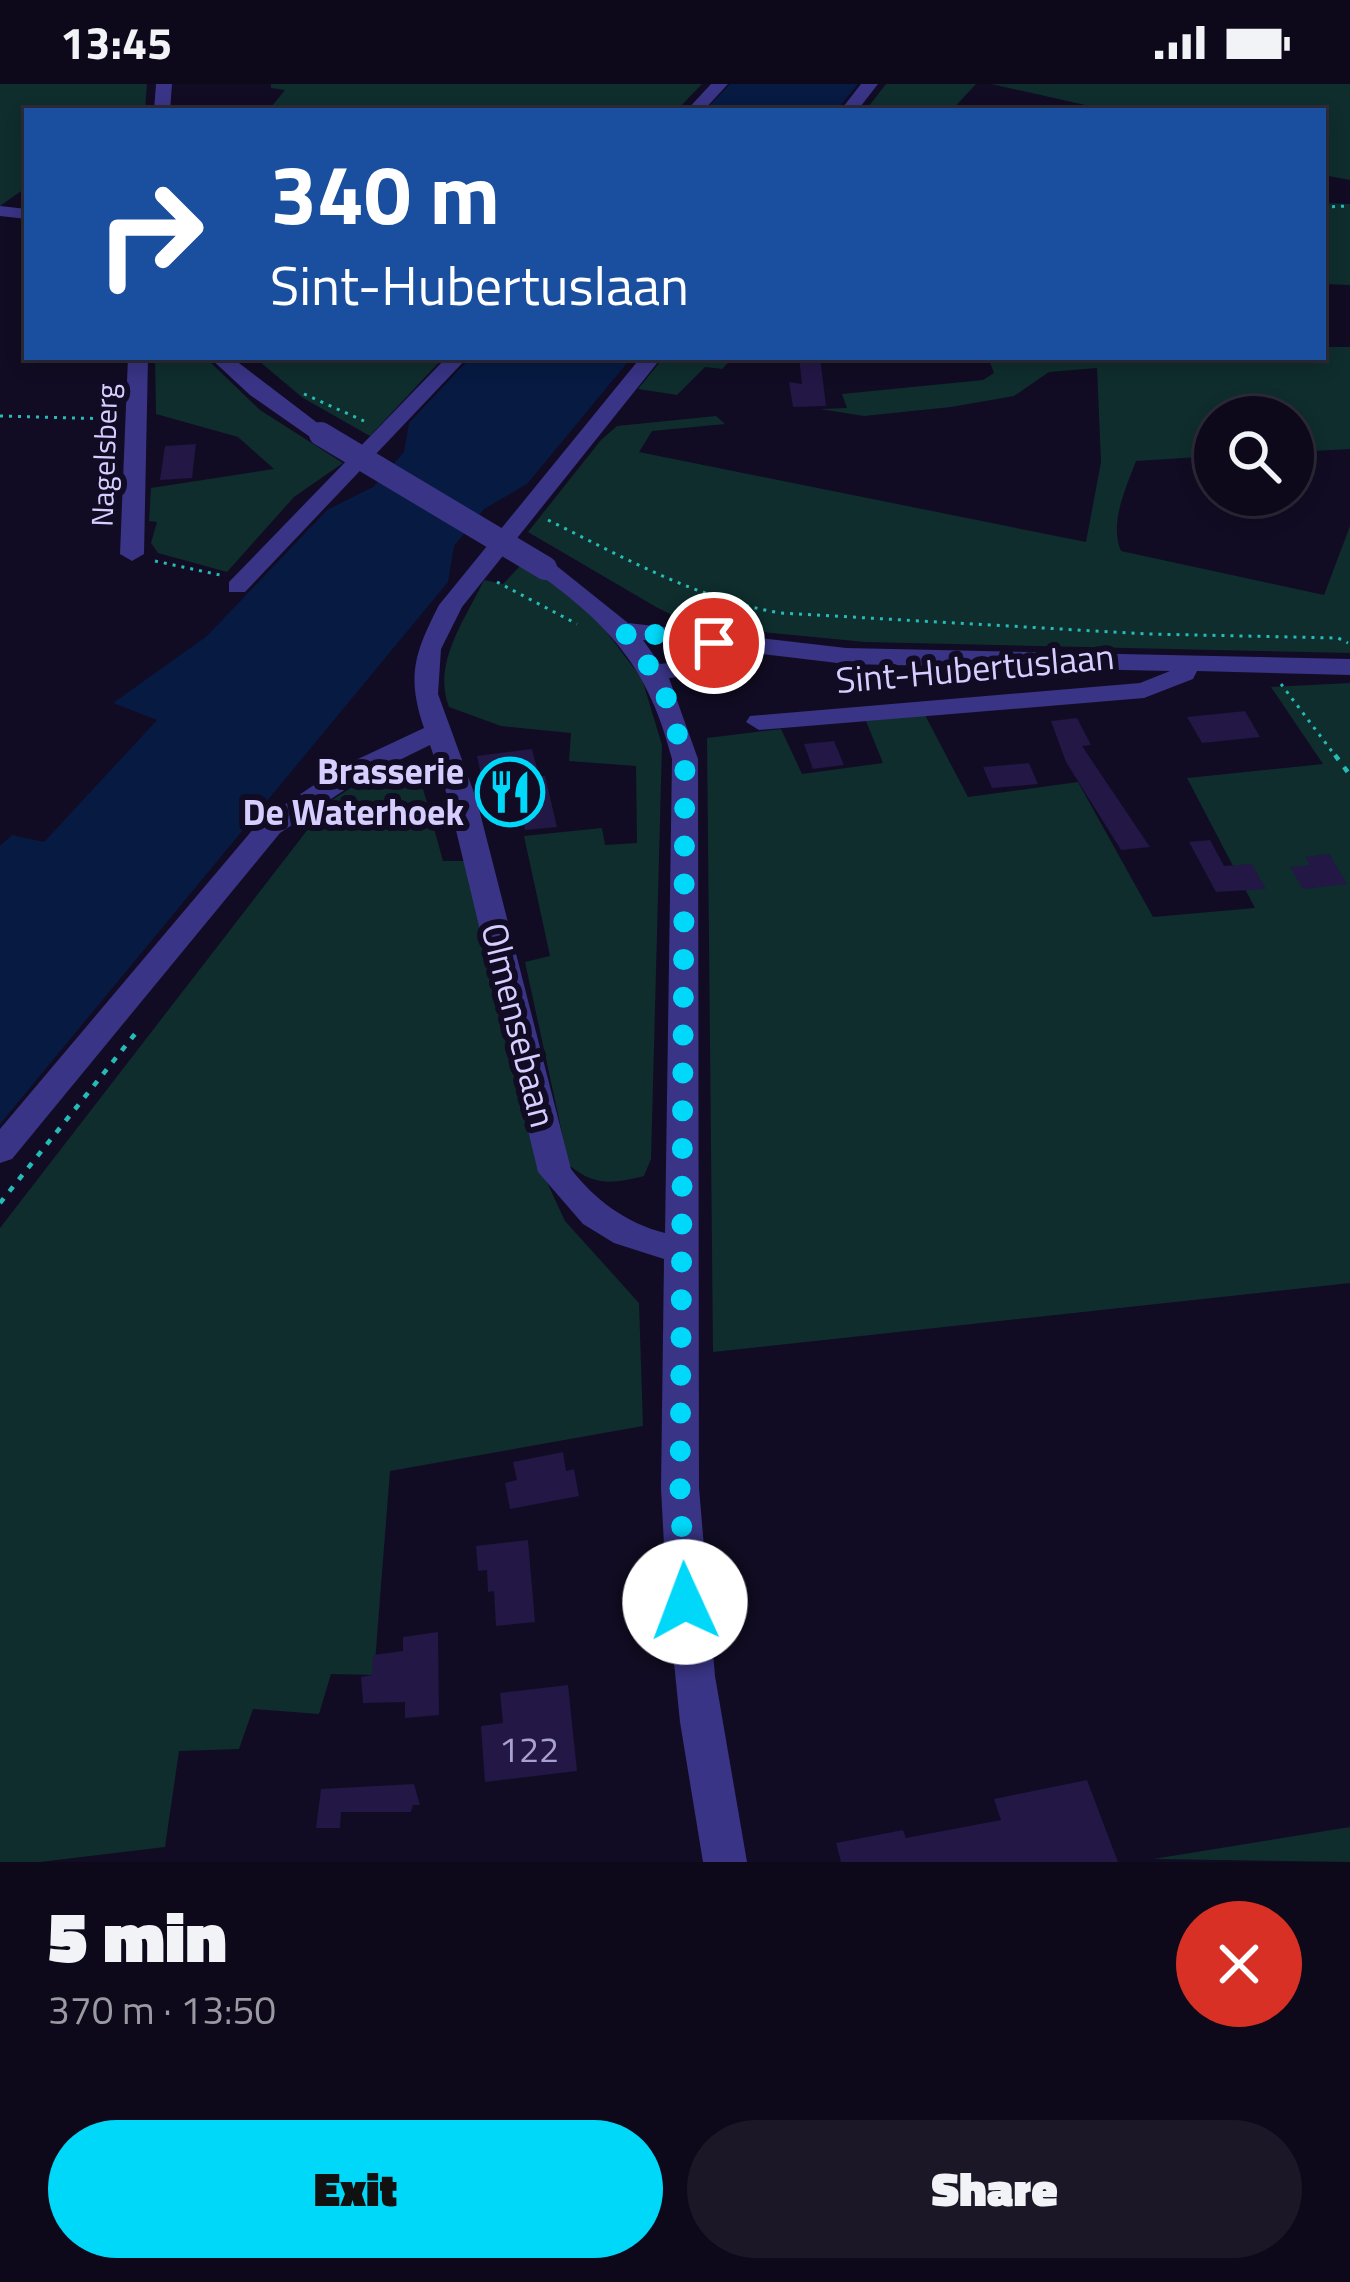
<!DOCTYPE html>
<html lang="en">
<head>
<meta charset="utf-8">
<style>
	body { margin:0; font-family:"Titillium Web",sans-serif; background:#1b1727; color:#f1f3f6; height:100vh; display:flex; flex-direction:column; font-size:45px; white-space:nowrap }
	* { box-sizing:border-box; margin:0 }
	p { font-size:39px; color:#9a9aa2 }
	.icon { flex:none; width:66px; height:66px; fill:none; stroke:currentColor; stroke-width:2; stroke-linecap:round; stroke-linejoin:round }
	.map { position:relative; height:1778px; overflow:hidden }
	.details { display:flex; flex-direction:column; background:#0d091a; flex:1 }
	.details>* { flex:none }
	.guide { position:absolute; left:24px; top:24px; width:1302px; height:252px; border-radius:0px; box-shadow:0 6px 18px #0003,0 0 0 3px #2d2a39; background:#1a4fa0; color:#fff; overflow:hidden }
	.tools { position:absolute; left:1194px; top:312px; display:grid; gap:24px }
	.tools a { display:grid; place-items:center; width:120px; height:120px; border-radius:50%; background:#0d091a; box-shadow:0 6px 18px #0003,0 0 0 3px #2d2a39; font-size:60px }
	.pin { position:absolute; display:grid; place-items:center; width:102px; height:102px; color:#fff; margin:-51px; border:6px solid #fff; border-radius:50%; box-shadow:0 3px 12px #0007 }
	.me { position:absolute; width:132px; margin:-66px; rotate:358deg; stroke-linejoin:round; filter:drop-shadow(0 0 9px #0008) }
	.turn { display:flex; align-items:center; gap:42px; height:252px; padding:0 48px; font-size:54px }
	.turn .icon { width:156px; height:156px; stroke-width:2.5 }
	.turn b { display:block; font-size:84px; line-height:102px }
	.round { display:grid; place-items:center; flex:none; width:126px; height:126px; border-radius:63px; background:#1b1727 }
	.summary { display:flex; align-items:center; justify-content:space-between; height:204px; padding:0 48px }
	h1 { font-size:72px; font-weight:800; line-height:90px }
	.cta { display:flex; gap:24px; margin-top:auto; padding:24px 48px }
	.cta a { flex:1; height:138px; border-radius:72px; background:#00d8f9; color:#111; font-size:48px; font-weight:800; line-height:138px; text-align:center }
	.cta a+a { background:#1b1727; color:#f1f3f6 }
	.status { display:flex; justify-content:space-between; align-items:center; height:84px; padding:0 60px; background:#0d091a; direction:ltr }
	.status svg { height:33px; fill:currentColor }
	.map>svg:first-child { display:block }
	.green { fill:#0f2d2d }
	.water { fill:#061a42 }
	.building { fill:#221745 }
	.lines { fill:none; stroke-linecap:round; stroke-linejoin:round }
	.path-far1 { stroke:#25bcb7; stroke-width:3; stroke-dasharray:3 6; stroke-linecap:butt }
	.path { stroke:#25bcb7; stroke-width:4.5; stroke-dasharray:6 9; stroke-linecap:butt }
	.minor { fill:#393485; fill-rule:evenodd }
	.minor-bridge { stroke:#393485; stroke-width:24 }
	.route { stroke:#00d8f9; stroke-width:21; stroke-dasharray:0 37.8 }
	.labels { text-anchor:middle; stroke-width:12; stroke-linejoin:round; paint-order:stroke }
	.far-street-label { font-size:30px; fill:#d5ceff; stroke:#110c23 }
	.street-label { font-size:36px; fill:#d5ceff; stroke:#110c23 }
	.poi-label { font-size:36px; font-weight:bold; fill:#d5ceff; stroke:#110c23; text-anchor:end }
	.near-number-label { font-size:36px; fill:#a8a0d0 }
</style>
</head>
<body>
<div class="status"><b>13:45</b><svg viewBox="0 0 49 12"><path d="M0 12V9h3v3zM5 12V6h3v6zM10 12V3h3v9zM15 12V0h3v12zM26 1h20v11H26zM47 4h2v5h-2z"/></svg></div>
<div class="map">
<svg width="1350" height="1778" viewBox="0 0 1350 1778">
	<rect width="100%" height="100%" fill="#110c23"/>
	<!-- green -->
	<path class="green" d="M0,0h147l-2,27h-118v76l-27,19z
		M271,0h431l-26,27h-408l17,-21 -14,-2z
		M886,0h90l-25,27h-86z
		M991,0h359v96l-27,-5v-64h-211z
		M1323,119l27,1v81l-27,-1z
		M1323,263h27v102l-57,3v-35h-78v39l-79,5c-10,27 -27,62 -15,90l203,44 26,-69v127l-485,-11 -153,-15 -26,-5 -30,-15 -128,-75 73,-92 16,-14 99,-10 9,8 -73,7 -13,21 447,90 15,-80 -4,-94 -48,4 -35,24 -63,11 -87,9 -44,-7 27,-1 -5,-14 141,-14 11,-7 -6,-16h19l3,5 33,-5h280z
		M155,273h50l55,53 83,53 -49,34 -67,75 -69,-19 -7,-10 6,-21 -8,-1 2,-33 123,-19 -36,-32 -82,-23z
		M254,273h190l-74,79 -67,-38z
		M664,273h70l-12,12 -17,-2 -28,28 -39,-6z
		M522,480l33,18 35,28 52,69 20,66 -11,414 -7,17c-31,8 -50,10 -75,-11l-44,-203 25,-6 -26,-120 78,-8 3,17 32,-2 -1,-77 -67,-5 2,-28 -70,-7 -52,-19c-17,-44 16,-87 35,-127l19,4z
		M1350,599v600l-637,69 -6,-614 74,-9 21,45 81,-11 -17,-42 59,-6 43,82 110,-15 75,135 102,-9 -68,-130 136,-14 -52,-77z
		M388,680l31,10 24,87h21l75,304 26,56 74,82 4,123 -253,45 -16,204 -43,-1 -12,40 -66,-5 -14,40 -60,2 -14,96 -125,15h-40v-634l329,-426z
		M1350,1743v35l-197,-3z"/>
	<!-- water -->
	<path class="water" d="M730,0h128l-22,27h-132z
		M471,273h161l-105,127 -43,25 -30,37 -6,36 -448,542v-278l12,-11 32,7 113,-122 -44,-17 94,-67 120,-126 46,-23 31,-35 5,-29z"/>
	<!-- building -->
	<path class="building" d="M799,273h21l6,49 -33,1 -4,-25 13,2z
		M196,360l-4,34 -32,2 5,-34z
		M1245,627l15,26 -58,6 -15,-26z
		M1077,634l14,27 -9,1 68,101 -29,3 -55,-88 -15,-41z
		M834,657l10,24 -31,4 -9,-25z
		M532,665l7,27h6l12,51 -32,3 -2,-13 -32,3 -14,-64z
		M1029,679l9,21 -46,4 -9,-21z
		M1210,756l14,26 28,-2 14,25 -50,3 -27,-50z
		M1329,770l18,30 -44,5 -13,-22 20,-2 -5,-8z
		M563,1368l3,19 8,-2 5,27 -69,13 -5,-26 12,-3 -4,-18z
		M528,1456l7,82 -39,4 -2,-35 -6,1 -1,-22 -9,1 -2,-25z
		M438,1548l1,83 -34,3v-16l-42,1 -2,-26 11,-2 1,-20 30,-4v-14z
		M568,1601l9,86 -92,11 -4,-56 22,-3 -3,-30z
		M1087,1696l31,82h-277l-5,-19 67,-13 3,8 95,-18 -7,-21z
		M414,1700l6,21h-7l-2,7h-70l-1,16h-24l5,-39z"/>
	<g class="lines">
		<!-- path-far1 -->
		<path class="path-far1" d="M1323,123l27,-1
			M304,310l60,27
			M0,332l114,3
			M548,436c77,38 148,79 233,93l367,21 190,4 10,5
			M155,477l65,14
			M497,498l80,42
			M1281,600l56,74"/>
		<!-- path -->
		<path class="path" d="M1335,671l15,20
			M0,1119l135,-169"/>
		<!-- minor -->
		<path class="minor" d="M156,0h16l-2,27h-16z
			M711,0h17l-25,27h-17z
			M861,0h17l-21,27h-17z
			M0,122l27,3v10l-27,-3z
			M128,273h20l-4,197 -12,7 -12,-7z
			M209,273h22l101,77 -11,6 -8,-1 -63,-44z
			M447,273h21l-223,235h-16v-10z
			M641,273h21l-200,250 -21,42 -3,45 39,107 94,368c24,31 55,54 94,64l7,-474c-23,-90 -61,-133 -135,-186v-10h16l75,60 218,25 504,11v16l-153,-4 -4,8 -49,19 -385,32 -13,-8 4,-6 390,-33 30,-12 -324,-7 -203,-24 17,24 90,-11 13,8 -13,8 -81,9 29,81 1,729 16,188 32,186h-44l-23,-140 -14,-139 -5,-95 3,-229 -50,-16 -31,-19 -45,-52 -89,-371 -19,-56 -69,34 -81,54 -268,326 -12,4v-34l260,-308 81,-54 83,-39c-18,-52 -9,-76 15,-123z"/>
		<!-- minor-bridge -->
		<path class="minor-bridge" d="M321,350l224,134"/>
	</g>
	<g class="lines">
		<!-- route -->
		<path class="route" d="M685,1518l-5,-114 5,-729 -23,-75 -39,-54 91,13"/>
	</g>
	<!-- icons -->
	<defs>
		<symbol id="restaurant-ring" viewBox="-11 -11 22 22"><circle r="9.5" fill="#110c23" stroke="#00d8f9" stroke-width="1.5"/><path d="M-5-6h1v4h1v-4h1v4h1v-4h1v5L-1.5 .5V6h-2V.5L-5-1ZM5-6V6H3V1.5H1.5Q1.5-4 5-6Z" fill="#00d8f9"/></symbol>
	</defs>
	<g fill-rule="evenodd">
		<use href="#restaurant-ring" x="472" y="670" width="76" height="76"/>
	</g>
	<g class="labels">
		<!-- far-street labels -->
		<g class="far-street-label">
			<text transform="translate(105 371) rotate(-88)" y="10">Nagelsberg</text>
		</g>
		<!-- street labels -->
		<g class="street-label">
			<text transform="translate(975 584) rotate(-5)" y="13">Sint-Hubertuslaan</text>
			<text transform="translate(519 941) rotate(76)" y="13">Olmensebaan</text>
		</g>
		<!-- poi labels -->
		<g class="poi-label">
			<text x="464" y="700">Brasserie<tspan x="464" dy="41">De Waterhoek</tspan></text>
		</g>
		<!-- near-number labels -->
		<g class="near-number-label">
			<text x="529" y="1678">122</text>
		</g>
	</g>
</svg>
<div class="tools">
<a><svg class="icon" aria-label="search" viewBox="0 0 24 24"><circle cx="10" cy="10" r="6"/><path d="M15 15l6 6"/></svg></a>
</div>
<div class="pin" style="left:714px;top:559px;background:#d93025"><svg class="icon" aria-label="arrive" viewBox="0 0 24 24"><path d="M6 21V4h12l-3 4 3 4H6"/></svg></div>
<svg class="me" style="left:685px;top:1518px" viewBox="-20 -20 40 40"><circle r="19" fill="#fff"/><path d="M0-13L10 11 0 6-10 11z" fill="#00d8f9"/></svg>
<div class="guide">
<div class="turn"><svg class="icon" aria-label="right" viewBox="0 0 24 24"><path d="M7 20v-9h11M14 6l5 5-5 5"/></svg><div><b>340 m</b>Sint-Hubertuslaan</div></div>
</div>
</div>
<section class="details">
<div class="summary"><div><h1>5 min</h1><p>370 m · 13:50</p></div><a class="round" style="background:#d93025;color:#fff"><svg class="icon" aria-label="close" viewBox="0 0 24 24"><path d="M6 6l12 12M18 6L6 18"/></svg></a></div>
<div class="cta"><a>Exit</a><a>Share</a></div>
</section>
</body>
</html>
